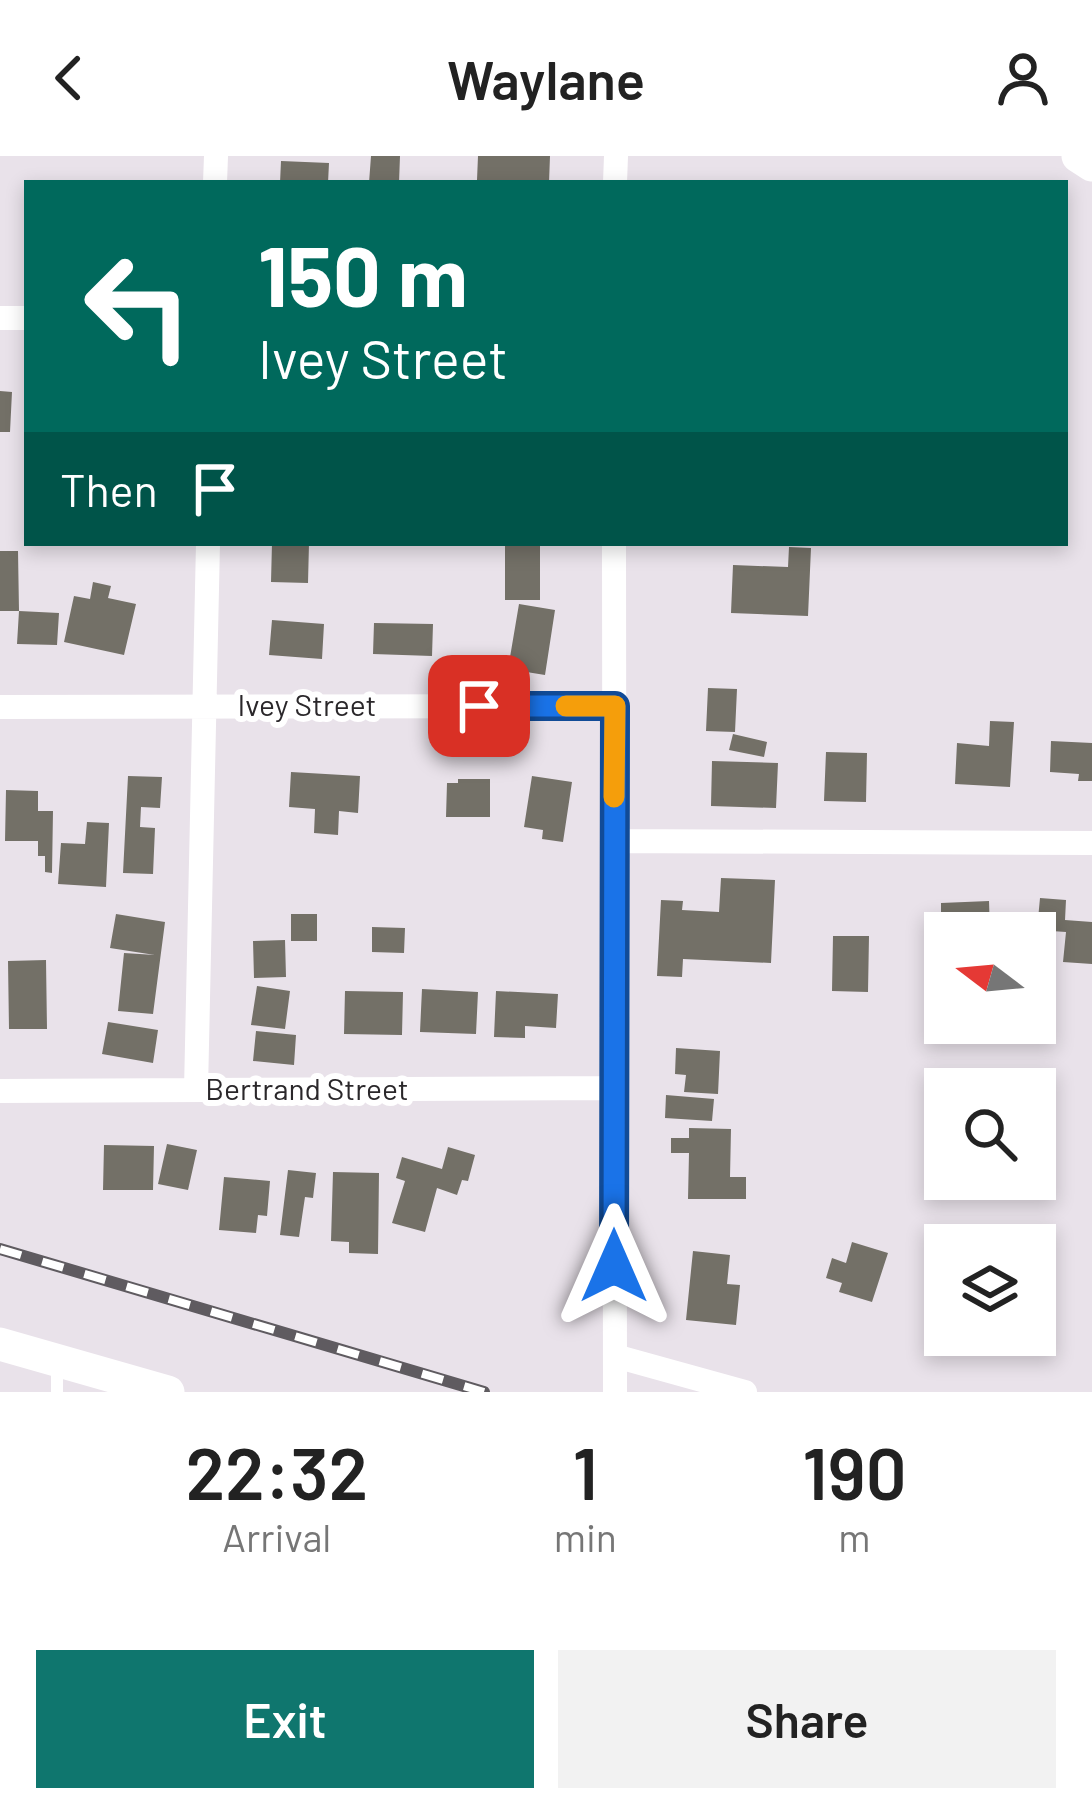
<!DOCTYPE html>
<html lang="en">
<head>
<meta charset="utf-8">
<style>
	body { margin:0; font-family:Barlow,sans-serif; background:#f2f2f2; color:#222; height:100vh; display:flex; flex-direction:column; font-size:45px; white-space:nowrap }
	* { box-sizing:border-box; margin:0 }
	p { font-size:39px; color:#767676 }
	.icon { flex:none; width:66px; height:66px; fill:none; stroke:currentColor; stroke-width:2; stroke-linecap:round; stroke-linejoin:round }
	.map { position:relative; height:1236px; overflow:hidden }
	.panel { display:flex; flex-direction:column; background:#fff; flex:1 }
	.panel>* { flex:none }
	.banner { position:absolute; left:24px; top:24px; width:1044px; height:366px; border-radius:0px; box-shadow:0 6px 18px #0003; background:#00695c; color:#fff; overflow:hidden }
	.needle { width:78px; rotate:286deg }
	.controls { position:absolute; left:924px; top:756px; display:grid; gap:24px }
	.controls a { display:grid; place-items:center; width:132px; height:132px; border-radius:0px; background:#fff; box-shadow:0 6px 18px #0003; font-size:60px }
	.pin { position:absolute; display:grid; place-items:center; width:102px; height:102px; color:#fff; margin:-51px; border-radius:24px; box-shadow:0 6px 18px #0006 }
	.me { position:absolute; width:132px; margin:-66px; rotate:0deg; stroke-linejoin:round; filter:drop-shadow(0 0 9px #0008) }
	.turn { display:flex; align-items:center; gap:42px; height:252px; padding:0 36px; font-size:54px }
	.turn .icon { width:156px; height:156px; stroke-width:2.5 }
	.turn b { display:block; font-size:84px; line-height:102px }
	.then { display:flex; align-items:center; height:114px; padding:0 36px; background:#0003; gap:24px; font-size:45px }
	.eta { display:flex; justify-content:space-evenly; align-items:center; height:204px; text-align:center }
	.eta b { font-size:72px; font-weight:600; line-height:84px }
	.action { display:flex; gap:24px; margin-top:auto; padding:24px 36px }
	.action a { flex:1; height:138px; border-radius:0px; background:#0f766e; color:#fff; font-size:48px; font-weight:600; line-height:138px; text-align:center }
	.action a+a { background:#f2f2f2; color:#222 }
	header { display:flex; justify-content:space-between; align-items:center; height:156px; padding:0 36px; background:#fff; font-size:54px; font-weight:600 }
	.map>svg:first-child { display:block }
	.building { fill:#737067 }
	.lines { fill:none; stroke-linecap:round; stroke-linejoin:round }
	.lane { stroke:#fff; stroke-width:12 }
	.street { stroke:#fff; stroke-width:24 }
	.secondary { stroke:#fff; stroke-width:33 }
	.rail-casing { stroke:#5f5b60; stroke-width:12 }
	.rail { stroke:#fff; stroke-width:8; stroke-dasharray:22; stroke-linecap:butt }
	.route-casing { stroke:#114b97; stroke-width:30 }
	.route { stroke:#1a73e8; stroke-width:21 }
	.slow { stroke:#f59e0b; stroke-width:21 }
	.labels { text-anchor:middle; stroke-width:12; stroke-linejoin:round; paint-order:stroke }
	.street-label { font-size:30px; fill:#2a272a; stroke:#fff }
</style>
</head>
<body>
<header><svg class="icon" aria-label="back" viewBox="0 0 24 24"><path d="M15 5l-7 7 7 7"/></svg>Waylane<svg class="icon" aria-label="person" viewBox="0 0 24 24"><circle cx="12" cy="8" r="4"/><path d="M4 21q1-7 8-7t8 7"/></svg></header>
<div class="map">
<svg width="1092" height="1236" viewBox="0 0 1092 1236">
	<rect width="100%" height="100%" fill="#e9e2ea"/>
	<!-- building -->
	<path class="building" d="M371,0h29l-1,27h-30z
		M478,0h72l-1,27 -72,-3z
		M281,5l48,2 -1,20h-48z
		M0,235l12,1 -2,40h-10z
		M272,387h37l-1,40 -37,-1z
		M505,387h35v57h-35z
		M789,391l22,1 -3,68 -77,-3 2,-48 55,2z
		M0,395h18l1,60h-19z
		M93,426l18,4 -3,12 28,6 -12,51 -60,-13 10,-46 16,3z
		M519,448l36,6 -10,65 -37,-6z
		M19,455l40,2 -2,32 -40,-1z
		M272,464l52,4 -2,35 -53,-4z
		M374,467l59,1 -1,32 -59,-2z
		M708,532l29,1 -2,43 -29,-1z
		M990,565l24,1 -4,65 -55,-3 2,-41 32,3z
		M733,578l34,8 -3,15 -35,-7z
		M1051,585l41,2v38h-14l1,-7 -29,-2z
		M826,596l41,1 -1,49 -42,-1z
		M712,605l66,2 -2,45 -65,-2z
		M291,616l69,4 -2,37 -19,-2 -1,24 -24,-2 1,-24 -26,-2z
		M128,620l34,1 -2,31 -19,-1 -1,20 15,1 -2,46 -30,-1z
		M532,620l40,6 -9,60 -21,-3 1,-9 -19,-3z
		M458,623h32v38h-44l1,-34h11z
		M6,634l32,1v20h15l-1,62 -7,-1v-16h-7v-15h-33z
		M87,666l22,1 -3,64 -48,-3 3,-41 24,1z
		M721,722l54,2 -4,83 -88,-4 -1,18 -25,-1 4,-76 22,1 -1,9 37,2z
		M1040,742l26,2 -1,20 27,2v42l-29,-2 3,-30 -29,-2z
		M989,745l1,32h-49v-30z
		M116,758l49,8 -12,92 -35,-3 6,-58 31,2 -45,-7z
		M291,758h26v27h-26z
		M372,771l33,1 -1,25 -32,-1z
		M833,780h36l-1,56 -36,-1z
		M285,784l1,37 -32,1 -1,-37z
		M46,804l1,69h-38l-1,-68z
		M1035,805l20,1 -1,24 -19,-1z
		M257,830l33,5 -5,38 -34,-4z
		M422,833l56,3 -2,42 -56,-2z
		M345,835l58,1 -1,43 -58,-1z
		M496,835l62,3 -2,34 -31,-2v12l-31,-1z
		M108,866l50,8 -5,33 -51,-9z
		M256,875l40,4 -2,30 -41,-4z
		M676,892l44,3 -2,43 -34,-2 2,-17 -11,-1z
		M666,939l48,4 -2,22 -47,-3z
		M689,972l42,1 -1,48h16v22h-58l1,-46h-18v-15h18z
		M167,988l30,6 -9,40 -30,-6z
		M104,989l50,1 -1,44h-50z
		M448,991l27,8 -7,26 -6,-1 -5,15 -20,-7 -12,44 -33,-9 13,-42 -9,-3 6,-21 40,12z
		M288,1014l28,3 -3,25 -8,-1 -6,40 -19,-2z
		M333,1016l46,1 -1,81 -29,-1v-11l-18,-1z
		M224,1021l46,4 -3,35 -9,-1 -2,18 -37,-3z
		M852,1086l36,11 -16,49 -33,-10 3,-9 -16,-5 6,-20 14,5z
		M693,1095l37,4 -3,29 13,1 -4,40 -50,-5z"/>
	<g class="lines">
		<!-- lane -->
		<path class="lane" d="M57,1236v-29"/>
		<!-- street -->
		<path class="street" d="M215,27l1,-27
			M615,27l1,-27
			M0,162h27
			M614,387l1,849
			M0,551l615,-1
			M614,685l478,2
			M196,934l12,-547
			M0,935l613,-3
			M615,1200l130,36"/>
		<!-- secondary -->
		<path class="secondary" d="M1078,0l14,9
			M0,1188l168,48"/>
		<defs>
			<path id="rail" d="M0,1093l484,143"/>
		</defs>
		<!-- rail casing -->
		<use href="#rail" class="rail-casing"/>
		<!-- rail -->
		<use href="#rail" class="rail"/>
	</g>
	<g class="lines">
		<defs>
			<path id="route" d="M479,550h136l-1,560"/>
		</defs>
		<!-- route casing -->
		<use href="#route" class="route-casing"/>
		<!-- route -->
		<use href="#route" class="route"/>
		<!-- slow -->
		<path class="slow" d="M566,550h49l-1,91"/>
	</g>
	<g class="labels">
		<!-- street labels -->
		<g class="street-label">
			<text x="307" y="560">Ivey Street</text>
			<text x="307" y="944">Bertrand Street</text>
		</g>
	</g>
</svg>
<div class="controls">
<a><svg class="needle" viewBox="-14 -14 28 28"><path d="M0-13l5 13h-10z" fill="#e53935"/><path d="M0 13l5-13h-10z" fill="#767676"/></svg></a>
<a><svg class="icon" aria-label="search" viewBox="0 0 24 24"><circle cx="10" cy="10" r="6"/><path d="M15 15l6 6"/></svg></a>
<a><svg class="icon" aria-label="layers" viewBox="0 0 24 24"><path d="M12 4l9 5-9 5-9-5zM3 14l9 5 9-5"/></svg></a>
</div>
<div class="pin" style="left:479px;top:550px;background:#d93025"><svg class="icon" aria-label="arrive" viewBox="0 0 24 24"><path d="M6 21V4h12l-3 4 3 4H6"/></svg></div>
<svg class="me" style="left:614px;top:1110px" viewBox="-20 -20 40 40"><path d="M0-17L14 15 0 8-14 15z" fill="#1a73e8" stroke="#fff" stroke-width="4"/></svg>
<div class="banner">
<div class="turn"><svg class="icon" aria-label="left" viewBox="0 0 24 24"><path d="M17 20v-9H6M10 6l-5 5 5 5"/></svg><div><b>150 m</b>Ivey Street</div></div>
<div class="then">Then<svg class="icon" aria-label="arrive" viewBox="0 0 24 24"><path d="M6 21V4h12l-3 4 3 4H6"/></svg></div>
</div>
</div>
<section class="panel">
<div class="eta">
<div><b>22:32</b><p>Arrival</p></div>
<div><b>1</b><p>min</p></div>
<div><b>190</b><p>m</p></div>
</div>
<div class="action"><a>Exit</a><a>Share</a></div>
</section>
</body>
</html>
